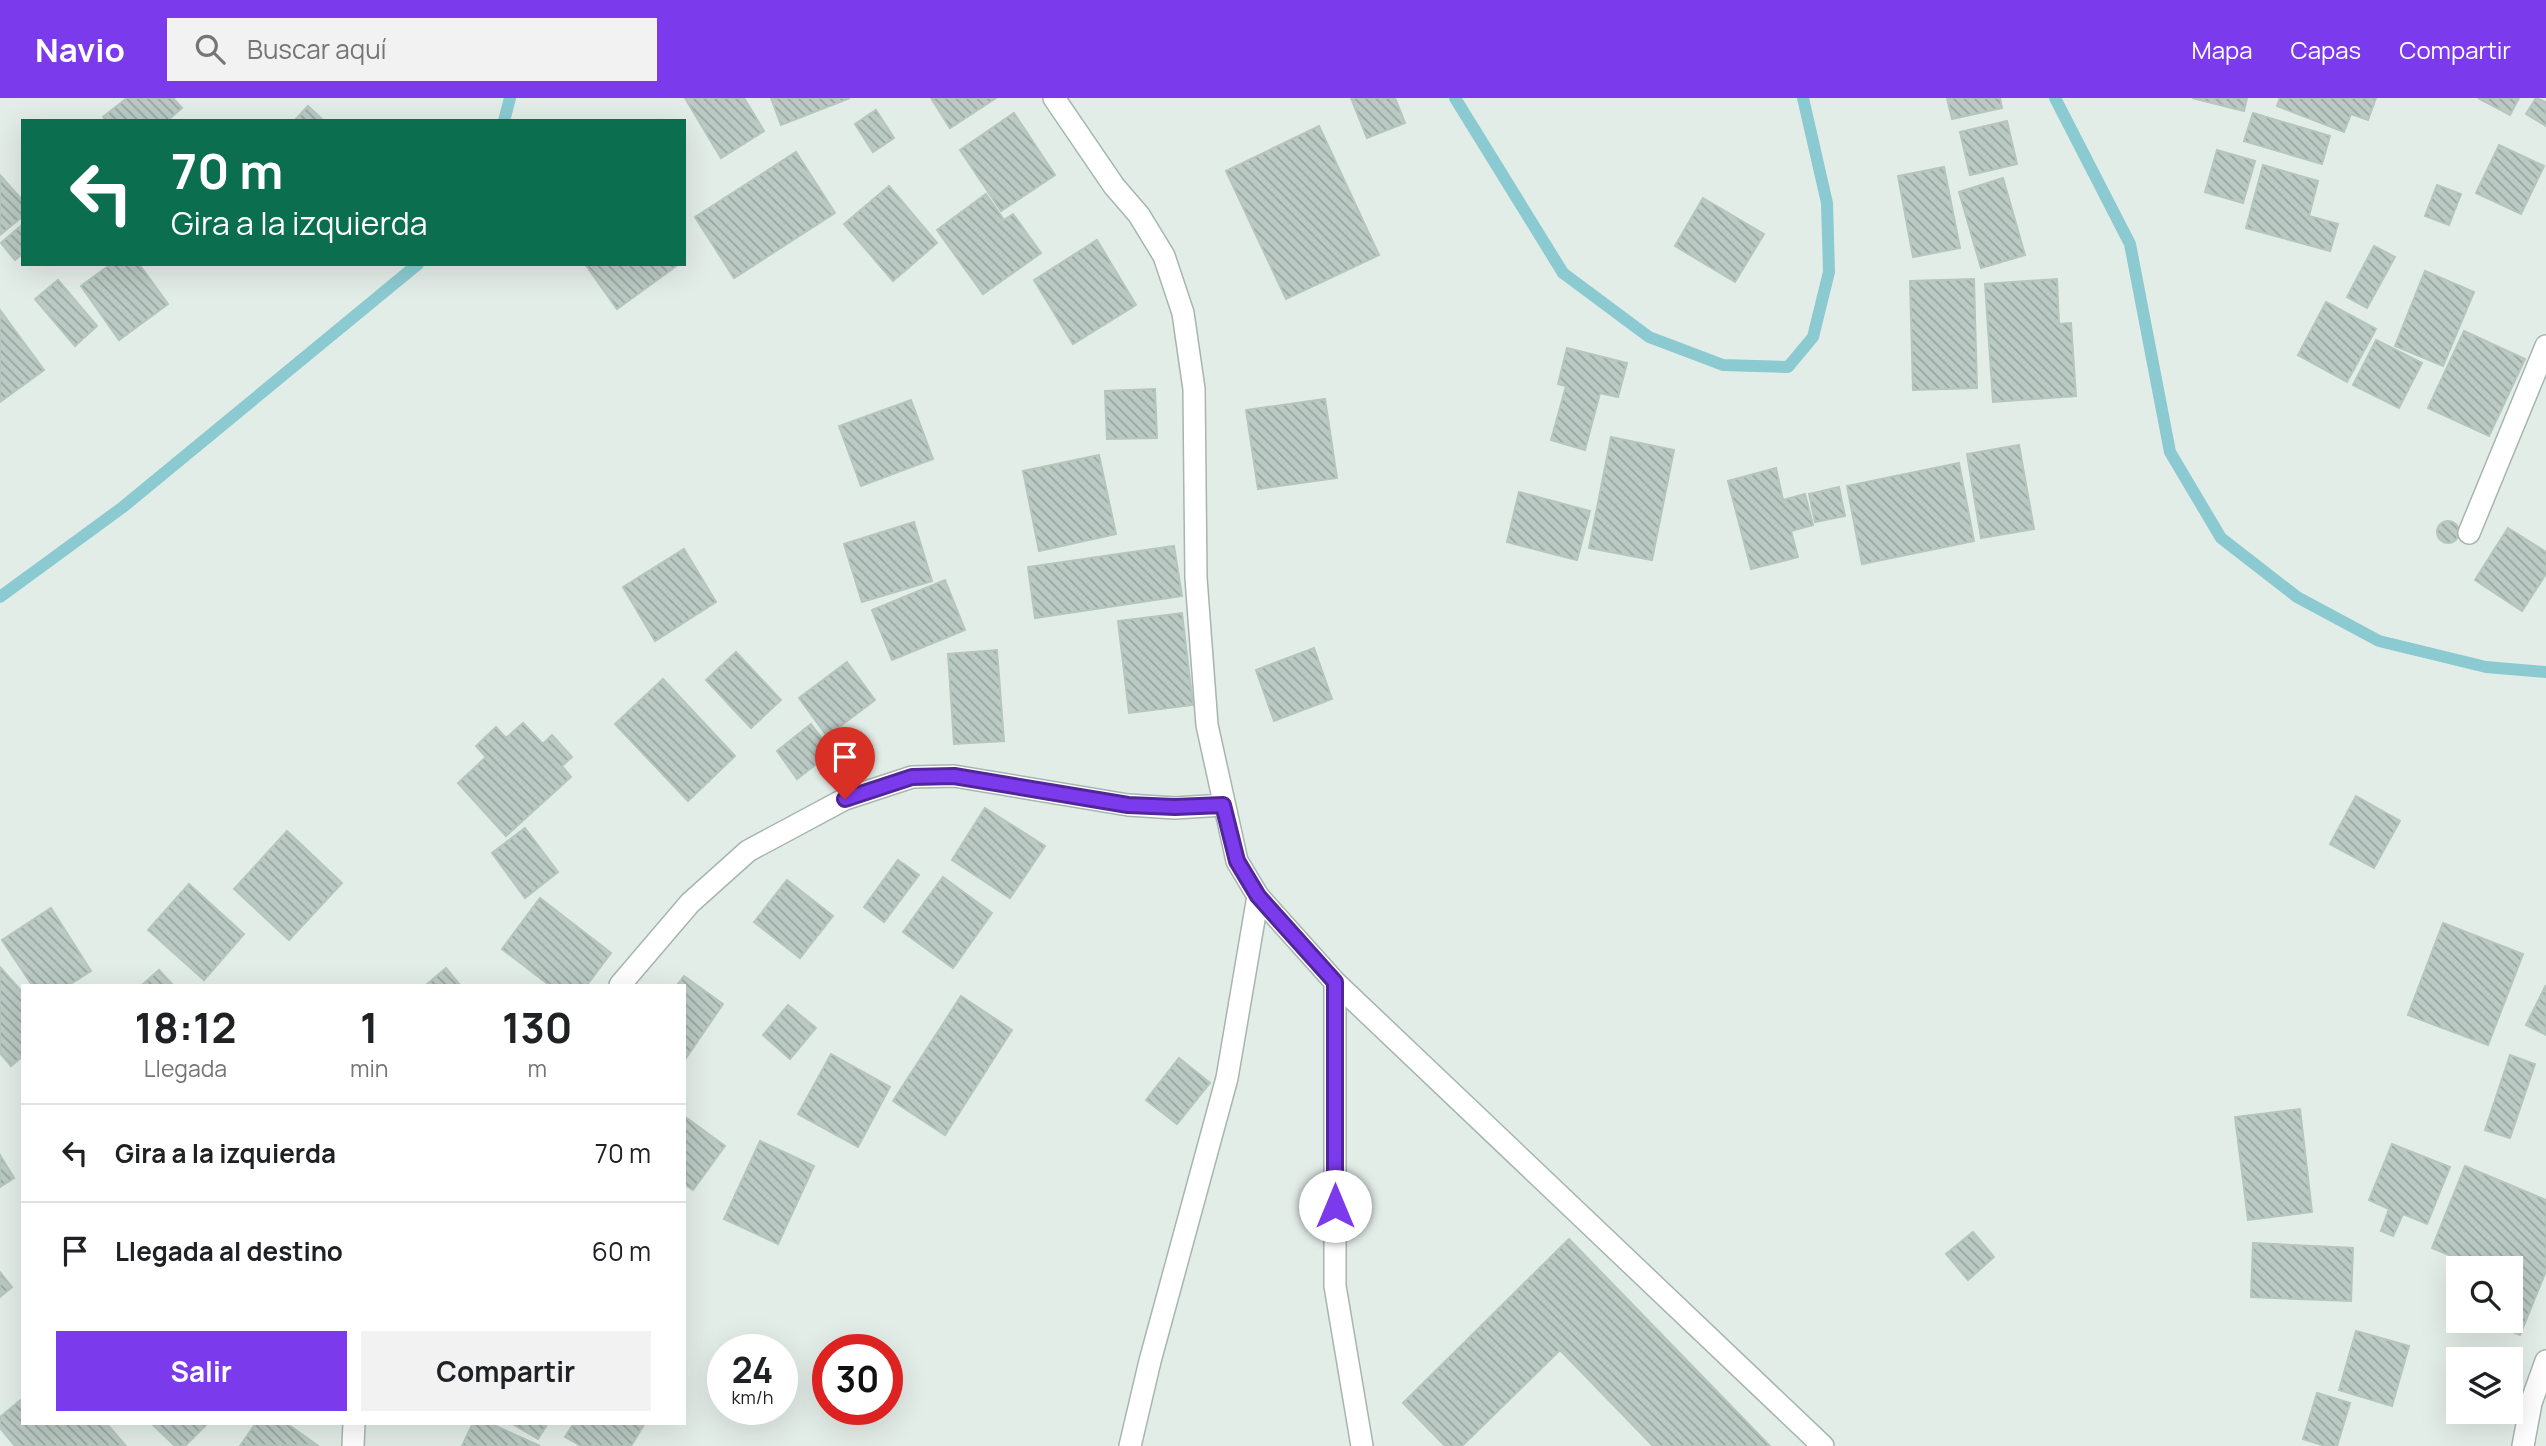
<!DOCTYPE html>
<html lang="es">
<head>
<meta charset="utf-8">
<style>
	body { margin:0; font-family:Manrope,sans-serif; background:#f2f2f2; color:#202124; height:100vh; display:flex; flex-direction:column; font-size:26px; white-space:nowrap }
	* { box-sizing:border-box; margin:0 }
	p { font-size:23px; color:#757577 }
	.icon { flex:none; width:38px; height:38px; fill:none; stroke:currentColor; stroke-width:2; stroke-linecap:round; stroke-linejoin:round }
	.map { position:relative; flex:1; overflow:hidden }
	.details { position:absolute; left:21px; top:886px; width:665px; height:441px; display:flex; flex-direction:column; background:#fff; border-radius:0px; box-shadow:0 7px 28px #0002 }
	.details>* { flex:none }
	.top-card { position:absolute; left:21px; top:21px; width:665px; height:147px; border-radius:0px; box-shadow:0 7px 28px #0002; background:#0b6e4f; color:#fff; overflow:hidden }
	.fabs { position:absolute; left:2446px; top:1158px; display:grid; gap:14px }
	.fabs a { display:grid; place-items:center; width:77px; height:77px; border-radius:0px; background:#fff; box-shadow:0 7px 28px #0002; font-size:35px }
	.speed { position:absolute; left:707px; top:1236px; display:flex; gap:14px; font-size:35px; font-weight:700; text-align:center }
	.speed>* { display:grid; place-content:center; width:91px; height:91px; border-radius:50%; background:#fff; box-shadow:0 7px 28px #0002; line-height:1 }
	.speed small { font-size:18px; font-weight:400 }
	.speed .limit { border:10px solid #d22; background:#fff; color:#111 }
	.pin { position:absolute; display:grid; place-items:center; width:60px; height:60px; color:#fff; margin:-72px -30px; border-radius:50% 50% 50% 0; rotate:-45deg; box-shadow:0 0 7px #0007 }
	.pin .icon { rotate:45deg }
	.me { position:absolute; width:77px; margin:-38px; rotate:0deg; stroke-linejoin:round; filter:drop-shadow(0 0 5px #0008) }
	.turn { display:flex; align-items:center; gap:24px; height:147px; padding:0 35px; font-size:32px }
	.turn .icon { width:91px; height:91px; stroke-width:2.5 }
	.turn b { display:block; font-size:49px; line-height:60px }
	.eta { display:flex; justify-content:space-evenly; align-items:center; height:119px; text-align:center }
	.eta b { font-size:42px; font-weight:700; line-height:49px }
	.primary-button { display:flex; gap:14px; margin-top:auto; padding:14px 35px }
	.primary-button a { flex:1; height:80px; border-radius:0px; background:#7c3aed; color:#fff; font-size:28px; font-weight:700; line-height:80px; text-align:center }
	.primary-button a+a { background:#f2f2f2; color:#202124 }
	ul { padding:0; list-style:none }
	li { display:flex; align-items:center; gap:21px; height:98px; padding:0 35px; border-top:2px solid #e0e0e0 }
	li div { flex:1 }
	li b { display:block; font-size:26px }
	li em { font-style:normal }
	header { display:flex; align-items:center; gap:42px; box-sizing:border-box; height:98px; padding:0 35px; background:#7c3aed; color:#fff }
	header strong { font-size:33px }
	nav { display:flex; gap:38px; margin-inline-start:auto; font-size:24px }
	.search { width:490px; height:63px; background:#f2f2f2; display:flex; align-items:center; gap:18px; box-sizing:border-box; padding:0 24px; border-radius:0px; color:#757577; font-size:26px }
	.map>svg:first-child { display:block }
	.lines { fill:none; stroke-linecap:round; stroke-linejoin:round }
	.stream { stroke:#8ccad1; stroke-width:12 }
	.building { fill:url(#building-back-hatch); stroke:#b5c6be; stroke-width:2 }
	.minor-casing { stroke:#a6b5af; stroke-width:24 }
	.minor { stroke:#fff; stroke-width:21 }
	.route-casing { stroke:#51269a; stroke-width:18 }
	.route { stroke:#7c3aed; stroke-width:12 }
</style>
</head>
<body>
<header>
<strong>Navio</strong>
<div class="search"><svg class="icon" aria-label="search" viewBox="0 0 24 24"><circle cx="10" cy="10" r="6"/><path d="M15 15l6 6"/></svg>Buscar aquí</div>
<nav><a>Mapa</a><a>Capas</a><a>Compartir</a></nav>
</header>
<div class="map">
<svg width="2546" height="1348" viewBox="0 0 2546 1348">
	<defs>
		<pattern id="building-back-hatch" width="6" height="6" patternUnits="userSpaceOnUse" patternTransform="scale(1.75)"><rect width="6" height="6" fill="#bbcac4"/><path d="M-1 5l2 2M0 0l6 6M5-1l2 2" fill="none" stroke="#98a5a0"/></pattern>
	</defs>
	<rect width="100%" height="100%" fill="#e3ede8"/>
	<g class="lines">
		<!-- stream -->
		<path class="stream" d="M1455,0l108,175 86,64 74,28 65,2 25,-30 16,-65 -2,-69 -24,-105
			M2055,0l75,146 40,208 51,86 76,59 82,44 107,26 60,5
			M504,23l6,-23
			M0,499l123,-90 295,-243"/>
	</g>
	<!-- building -->
	<path class="building" d="M127,0h46l9,10 -15,13h-61l-3,-4z
		M685,0h59l20,33 -43,27z
		M771,0h79l-69,27z
		M931,0h65l-46,30z
		M1351,0h44l10,25 -38,15z
		M1947,0h53l2,10 -50,11z
		M2192,0h55l-3,13z
		M2280,0h96l-8,22 -17,-6 -7,18 -67,-26z
		M2478,0h41l-9,17z
		M2536,0l10,4v24l-20,-12z
		M308,8l16,15h-30z
		M876,12l18,28 -21,14 -18,-28z
		M1014,15l41,62 -54,36 -41,-61z
		M2253,15l77,23 -8,28 -78,-23z
		M2007,23l10,43 -47,11 -10,-43z
		M1319,28l60,129 -93,44 -60,-128z
		M2499,47l45,21 -23,48 -45,-21z
		M2217,52l38,11 -12,42 -38,-11z
		M796,54l39,61 -101,65 -39,-61z
		M2263,67l55,16 -9,35 29,8 -8,27 -84,-23z
		M1944,69l16,81 -47,9 -15,-81z
		M0,77l23,26v15l-23,19z
		M2003,80l22,77 -44,13 -22,-76z
		M2437,87l24,9 -12,31 -24,-9z
		M889,88l48,57 -44,38 -49,-57z
		M986,96l18,26 9,-6 28,39 -58,41 -46,-64z
		M1703,100l61,36 -29,48 -60,-36z
		M23,126v29l-8,7 -14,-17z
		M1097,142l39,65 -63,39 -39,-64z
		M2374,148l21,11 -28,51 -20,-11z
		M111,166h28l29,40 -49,36 -38,-54z
		M585,166h94l-62,45z
		M2425,173l49,21 -31,74 -48,-20z
		M1974,181l3,109 -64,2 -3,-109z
		M2057,181l2,45 12,-1 5,73 -83,6 -8,-118z
		M58,182l39,46 -22,20 -40,-47z
		M2326,204l50,27 -29,53 -49,-27z
		M0,212l44,60 -44,32z
		M2464,233l61,28 -36,77 -61,-28z
		M2376,242l46,23 -23,45 -46,-23z
		M1567,250l60,15 -9,34 -18,-4 -15,57 -34,-10 15,-54 -8,-2z
		M1155,291l2,49 -50,1 -2,-48z
		M1325,301l12,79 -79,11 -12,-79z
		M911,302l22,59 -72,27 -22,-60z
		M1611,339l63,13 -22,110 -63,-12z
		M2019,347l15,84 -53,9 -14,-84z
		M1099,357l17,79 -77,17 -16,-80z
		M1959,365l15,78 -112,23 -15,-78z
		M1776,370l7,32 22,-6 8,31 -22,6 7,26 -47,12 -23,-88z
		M1839,389l6,29 -30,6 -6,-28z
		M1519,394l71,19 -13,49 -70,-18z
		M2437 434a11 11 0 1 1 22 0a11 11 0 1 1-22 0Z
		M914,424l18,59 -70,21 -18,-58z
		M2508,430l38,24v22l-24,37 -47,-31z
		M1174,448l8,50 -147,22 -7,-51z
		M684,451l32,53 -61,39 -32,-54z
		M945,482l20,50 -73,30 -20,-50z
		M1182,515l11,92 -64,8 -11,-92z
		M1314,550l18,51 -58,22 -18,-51z
		M997,552l7,91 -50,3 -6,-90z
		M736,554l45,48 -30,28 -45,-48z
		M847,564l28,38 -48,36 -28,-38z
		M663,581l72,77 -47,45 -73,-77z
		M523,625l20,21 9,-9 20,22 -10,9 9,11 -65,59 -48,-53 28,-26 -10,-11 20,-19 10,11z
		M811,626l21,28 -35,27 -20,-28z
		M2356,698l44,25 -26,47 -44,-24z
		M985,710l60,38 -35,52 -58,-38z
		M525,730l33,44 -33,26 -33,-45z
		M287,733l55,52 -53,57 -55,-51z
		M898,762l21,15 -35,47 -20,-15z
		M943,779l49,36 -39,55 -50,-36z
		M787,782l46,36 -33,42 -46,-36z
		M189,786l55,50 -40,46 -56,-50z
		M540,800l71,55 -24,32h-38l-47,-36z
		M51,810l40,63 -22,14h-37l-30,-45z
		M2443,825l80,31 -35,91 -80,-30z
		M0,869l23,26v63l-12,10 -11,-13z
		M446,870l14,17h-34z
		M159,872l14,15h-31z
		M684,878l39,28 -39,57v-76h-7z
		M2546,887v50l-20,-10z
		M961,898l51,34 -67,105 -52,-34z
		M788,907l28,23 -26,31 -27,-24z
		M831,956l59,33 -32,60 -60,-33z
		M2510,957l25,9 -25,74 -25,-8z
		M1179,960l31,25 -33,41 -31,-24z
		M2300,1011l12,103 -64,8 -13,-103z
		M684,1018l41,30 -32,44 -9,-6z
		M760,1043l54,25 -36,78 -54,-25z
		M2392,1046l58,23 -23,57 -24,-10 -10,22 -12,-5 8,-22 -20,-9z
		M0,1057l14,23 -14,9z
		M2465,1068l81,34v71l-26,64 -34,-14h25v-52h-46l3,-6 -36,-15z
		M1973,1134l21,25 -26,23 -22,-26z
		M1569,1141l201,207h-117l-93,-96 -98,96h-17l-42,-43z
		M2253,1145l100,5 -2,53 -100,-4z
		M0,1174l12,15 -12,10z
		M2356,1233l53,15 -17,60 -53,-16z
		M2317,1295l33,10 -13,43h-12l-22,-7z
		M23,1300v25h83l20,23h-111l-15,-18v-11z
		M151,1325h57l-23,23h-10z
		M256,1325h30l31,22 -77,1z
		M473,1325h16l51,23h-78z
		M511,1325h37l-10,16z
		M574,1325h71l-14,23h-50l-16,-9z"/>
	<g class="lines">
		<defs>
			<path id="minor" d="M1054,0l60,88 25,29 25,41 19,57 11,76 2,189 11,147 30,136 21,35 77,86 488,464
				M2469,435l77,-187
				M1335,884v304l27,160
				M620,887l70,-82 58,-52 97,-52 67,-22 42,-1 174,29 47,3 48,-3
				M353,1348l1,-23
				M1130,1348l20,-85 77,-283 31,-182
				M2523,1348l8,-43 15,-42"/>
		</defs>
		<!-- minor casing -->
		<use href="#minor" class="minor-casing"/>
		<!-- minor -->
		<use href="#minor" class="minor"/>
	</g>
	<g class="lines">
		<defs>
			<path id="route" d="M845,701l67,-22 42,-1 174,29 47,2 48,-2 14,56 21,35 77,86v224"/>
		</defs>
		<!-- route casing -->
		<use href="#route" class="route-casing"/>
		<!-- route -->
		<use href="#route" class="route"/>
	</g>
</svg>
<div class="fabs">
<a><svg class="icon" aria-label="search" viewBox="0 0 24 24"><circle cx="10" cy="10" r="6"/><path d="M15 15l6 6"/></svg></a>
<a><svg class="icon" aria-label="layers" viewBox="0 0 24 24"><path d="M12 4l9 5-9 5-9-5zM3 14l9 5 9-5"/></svg></a>
</div>
<div class="speed"><div>24<small>km/h</small></div><div class="limit">30</div></div>
<div class="pin" style="left:845px;top:701px;background:#d93025"><svg class="icon" aria-label="arrive" viewBox="0 0 24 24"><path d="M6 21V4h12l-3 4 3 4H6"/></svg></div>
<svg class="me" style="left:1335px;top:1108px" viewBox="-20 -20 40 40"><circle r="19" fill="#fff"/><path d="M0-13L10 11 0 6-10 11z" fill="#7c3aed"/></svg>
<div class="top-card">
<div class="turn"><svg class="icon" aria-label="left" viewBox="0 0 24 24"><path d="M17 20v-9H6M10 6l-5 5 5 5"/></svg><div><b>70 m</b>Gira a la izquierda</div></div>
</div>
<section class="details">
<div class="eta">
<div><b>18:12</b><p>Llegada</p></div>
<div><b>1</b><p>min</p></div>
<div><b>130</b><p>m</p></div>
</div>
<ul>
<li><svg class="icon" aria-label="left" viewBox="0 0 24 24"><path d="M17 20v-9H6M10 6l-5 5 5 5"/></svg><div><b>Gira a la izquierda</b></div><em>70 m</em></li>
<li><svg class="icon" aria-label="arrive" viewBox="0 0 24 24"><path d="M6 21V4h12l-3 4 3 4H6"/></svg><div><b>Llegada al destino</b></div><em>60 m</em></li>
</ul>
<div class="primary-button"><a>Salir</a><a>Compartir</a></div>
</section>
</div>
</body>
</html>
